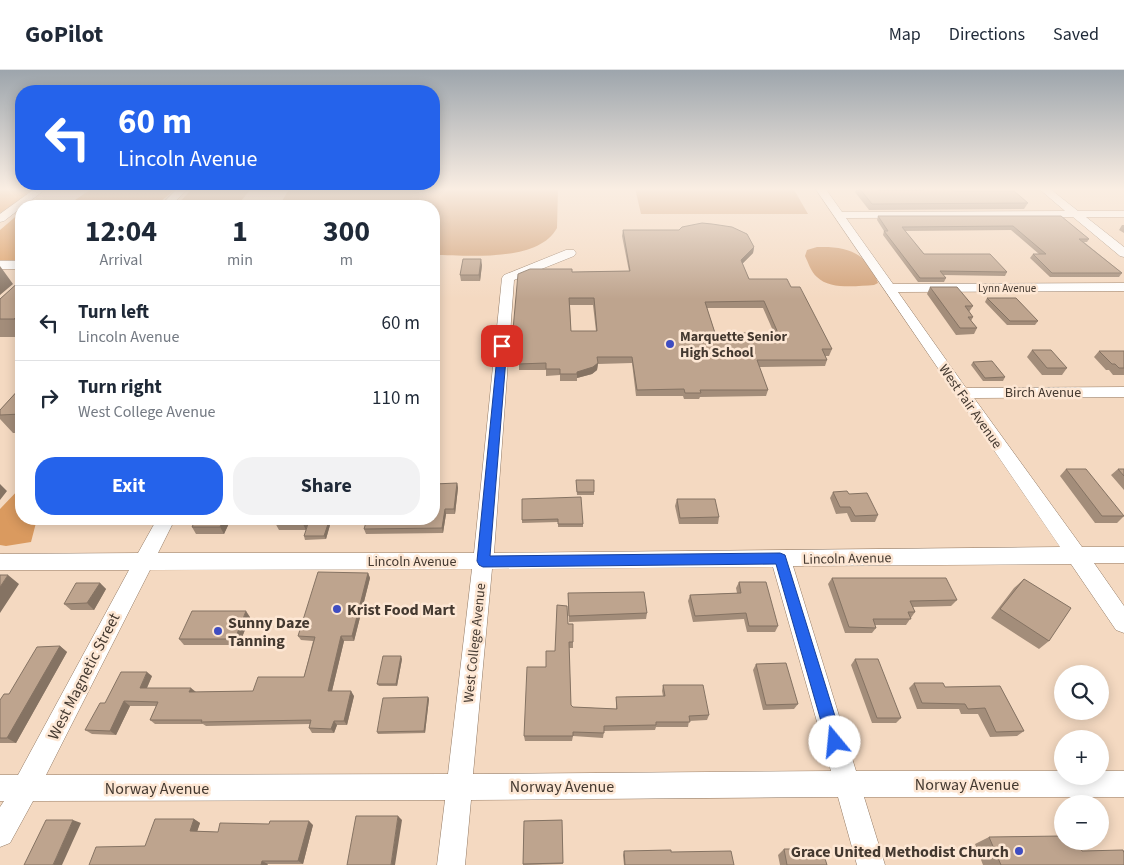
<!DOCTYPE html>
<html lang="en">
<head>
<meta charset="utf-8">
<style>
	body { margin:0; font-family:"Source Sans 3",sans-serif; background:#f2f2f3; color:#1f2937; height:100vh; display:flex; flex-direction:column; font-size:19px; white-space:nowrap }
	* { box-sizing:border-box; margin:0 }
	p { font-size:16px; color:#747a83 }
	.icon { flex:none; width:28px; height:28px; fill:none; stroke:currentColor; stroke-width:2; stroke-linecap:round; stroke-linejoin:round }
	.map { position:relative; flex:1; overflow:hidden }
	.details { position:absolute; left:15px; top:130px; width:425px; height:325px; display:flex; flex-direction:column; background:#fff; border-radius:20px; box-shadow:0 2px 12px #0003 }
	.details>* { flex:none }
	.hud { position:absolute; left:15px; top:15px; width:425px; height:105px; border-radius:20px; box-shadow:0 2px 12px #0003; background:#2563eb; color:#fff; overflow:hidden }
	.controls { position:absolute; left:1054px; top:595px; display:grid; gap:10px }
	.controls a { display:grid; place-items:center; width:55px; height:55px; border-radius:50%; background:#fff; box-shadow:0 2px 12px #0003; font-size:25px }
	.pin { position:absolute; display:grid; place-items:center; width:42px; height:42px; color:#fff; margin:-21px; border-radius:10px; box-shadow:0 2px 8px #0006 }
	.me { position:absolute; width:55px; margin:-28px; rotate:343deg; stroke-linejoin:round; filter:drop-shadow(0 0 4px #0008) }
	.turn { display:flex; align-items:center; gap:18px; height:105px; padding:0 20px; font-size:22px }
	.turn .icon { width:65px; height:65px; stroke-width:2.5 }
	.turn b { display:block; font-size:35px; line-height:42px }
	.eta { display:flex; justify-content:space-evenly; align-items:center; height:85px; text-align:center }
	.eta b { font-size:30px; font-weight:700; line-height:35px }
	.primary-button { display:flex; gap:10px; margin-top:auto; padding:10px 20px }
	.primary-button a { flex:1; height:58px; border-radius:20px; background:#2563eb; color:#fff; font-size:20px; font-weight:700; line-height:58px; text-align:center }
	.primary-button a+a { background:#f2f2f3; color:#1f2937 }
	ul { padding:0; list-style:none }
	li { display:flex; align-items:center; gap:15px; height:75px; padding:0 20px; border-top:1px solid #e0e1e3 }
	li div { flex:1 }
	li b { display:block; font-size:19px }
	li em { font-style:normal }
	header { display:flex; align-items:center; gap:30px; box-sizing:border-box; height:70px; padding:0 25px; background:#fff; border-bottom:1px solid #e0e1e3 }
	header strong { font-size:24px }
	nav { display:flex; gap:28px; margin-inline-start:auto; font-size:18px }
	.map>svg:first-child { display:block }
	.green { fill:#d1a178 }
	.forest { fill:#da9a5f }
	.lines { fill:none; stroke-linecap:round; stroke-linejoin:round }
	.minor-casing { stroke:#937a64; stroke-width:1 }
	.minor { fill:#fff; fill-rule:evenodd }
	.wall { fill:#a38d7a; fill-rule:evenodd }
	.shaded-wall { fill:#857363 }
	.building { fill:#bea48e; stroke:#857363; fill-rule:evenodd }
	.route { fill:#2563eb; stroke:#184099 }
	.poi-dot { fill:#3f4dc1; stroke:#fde7d4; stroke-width:2 }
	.labels { text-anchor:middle; stroke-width:5; stroke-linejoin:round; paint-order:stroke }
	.far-street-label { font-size:11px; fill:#443930; stroke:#fde7d4 }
	.poi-label { font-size:14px; font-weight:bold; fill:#443930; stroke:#fde7d4; text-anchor:start }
	.street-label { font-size:14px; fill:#443930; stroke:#fde7d4 }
	.near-poi-label { font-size:16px; font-weight:bold; fill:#443930; stroke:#fde7d4; text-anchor:start }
	.near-street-label { font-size:16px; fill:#443930; stroke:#fde7d4 }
</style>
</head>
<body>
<header>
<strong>GoPilot</strong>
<nav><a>Map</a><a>Directions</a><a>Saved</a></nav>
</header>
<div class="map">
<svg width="1124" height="795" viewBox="0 0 1124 795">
	<rect width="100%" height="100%" fill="#f4d9c1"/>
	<!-- green -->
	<path class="green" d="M368,118h190l-1,40c-19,35 -89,27 -123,27v-49h-155l9,-15 78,-1z
		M635,118h158l15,26h-167z
		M191,120h59l-13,16h-61z
		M817,177c30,-1 50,5 61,36l-4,2c-17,1 -44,5 -57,-8 -6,-5 -9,-15 -12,-21l2,-6z"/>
	<!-- forest -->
	<path class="forest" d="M5,118h31l-24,18 -12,7v-24z
		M93,118h84l-22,18h-126l7,-5 36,1z
		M21,142v48h-21v-30z
		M21,417v32h16l-6,23 -25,4 -6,-1v-36z"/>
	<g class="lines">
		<defs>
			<path id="minor" d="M36,118h11l-43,33 -4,1v-8z
				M178,118h10l-17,18h-11z
				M815,118h10l17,24 223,-1 -27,-23h11l29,23h46v6h-38l38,30v10l-4,-1 -47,-39 -227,1 47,66 231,-1v8l-226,1 68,96 158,-1v10l-150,1 108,149h42v16h-30l30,43v27l-8,-3 -45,-66 -278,2 63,205h206v5h38v-5h24v26h-260l21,68h-28l-19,-68 -367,3 -6,65h-28l8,-65 -412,1 -23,42 -10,4v-40l4,-6h-4v-26h18l111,-205h-129v-16l138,-1 19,-34h18l-17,34h316l28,-275 2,-3 62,-25h8l2,3 -2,3 -60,24 -20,273 566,-6zM773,497l58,204 -358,3 19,-205zM472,499l-24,205 -402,1 104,-205z
				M0,191h21v8h-21z"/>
		</defs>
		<!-- minor casing -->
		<use href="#minor" class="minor-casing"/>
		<!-- minor -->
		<use href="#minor" class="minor"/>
	</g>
	<!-- wall -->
	<path class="wall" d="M857,118h19l2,2h37l-2,-2h38l3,3 74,12 -4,6 -155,1 -14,-18z
		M878,146h183l28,23 -2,3h-3l38,31 -3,4h-69l-20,-19 3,-4h6l-28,-24 -106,1 19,23 83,18 -2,4 -62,-1 3,3 -2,4h-26l-35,-47 1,-4 -7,-11z
		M1122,155h2v8l-5,-3z
		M623,160l131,17 -1,6 -11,11 7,15 42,8 41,62 -3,7h-4l2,4 -2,6 -66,1 9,23 -2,6 -66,1 -1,2h-15l-1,-3h-47l-4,-33 -34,1 -1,6 -5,4 -15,4v3h-17v-6l-14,1v-6h-27v-12h-7l-1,-6 61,-80 57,-1 -7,-35zM570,235h23l3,26h-25zM707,238h56l11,25h-59z
		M482,195l-2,16h-19l-1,-6z
		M21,210v57h-21v-38z
		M930,217l43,19 -4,6 4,5 -2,4 6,7 -3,6 -18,1 -29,-41z
		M987,228l51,23 -3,4h-28l-22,-23z
		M1032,280l35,18 -5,7h-20l-15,-18z
		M1099,281h25v24h-11l-4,-5h-3l-12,-13z
		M973,292l32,15 -2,4h-20l-12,-16z
		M21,317v46h-8l-13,-14v-9z
		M1066,399l58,47 -7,7h-22l-35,-47z
		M1118,399h6v21l-13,-15z
		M576,410l18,12v3h-17z
		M457,413l1,5 -3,26h-9l-3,19 -77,1 -2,-5z
		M833,422l16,2 29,21 -3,7h-24l-4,-9 -11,1 -6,-16z
		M522,429l61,25v3h-25v-5l-36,1z
		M677,429l42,18 -1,7h-39l-4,-18z
		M196,449h35l-7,15h-28l-4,-7z
		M275,449h34l-3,11h-27l-5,-9z
		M330,455l-4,14 -21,1 -1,-4z
		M368,503l2,5 -16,63h-10l-12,50 22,5 -7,29h-10l-3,8h-22l-3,-5 1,-4 -104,2 -3,-2h-48l-5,-4 6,-14h-26l-14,29 -24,-1 -7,-4 20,-27 47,-27 -5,12 49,4 57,-1 51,-14 9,-36 -12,-1 -3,-4z
		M832,508l125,22 -6,6 -38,1 2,5 -9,13h-31l1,3 -4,5h-27l-17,-49z
		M1024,509l25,62 -10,8 -48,-31 23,-30z
		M739,512l39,44 -3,6h-28l-3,-13 -51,3 -5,-21 2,-6 47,-2 -1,-5z
		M100,513l6,6 -12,21h-23l-7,-6z
		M568,523l79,20 -1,6 -77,3z
		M250,547l-11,28h-55l-5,-6z
		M568,554h5v24h-4l2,57 2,2 43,2v-12l47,-1 -1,-5 1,-6 46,30 -2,5 -18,1 -1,6h-32l-1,3 -51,1 -1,7 -30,-2 -1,5h-47l-1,-5 31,-85z
		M60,576l7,6 -51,91h-16v-43l9,-6z
		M402,589l-5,27h-18l-2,-2z
		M855,589l46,59 -5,5h-24l-21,-58z
		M756,594l42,40 -4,5 -31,1 -10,-40z
		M914,613l31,4 55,-1 24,45 -7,5 -27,1 -12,-23h-17l-2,-5h-42l-8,-21z
		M428,627l1,2 -4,34 -47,1 -1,-2z
		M194,749l6,4 -3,8 21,1 95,-7 -10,39h-35l-1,1h-178l56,-19z
		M562,750l1,44 -40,1 1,-44z
		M989,767l93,14 42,14h-141l-8,-21z
		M784,779l43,16h-47l-2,-10z
		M624,781l47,1 63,13h-110l-1,-10z"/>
	<!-- shaded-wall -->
	<path class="shaded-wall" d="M754,177l-1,6 -13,13 1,-6z
		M481,189l1,6 -2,16 -1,-6z
		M0,196l13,18 -13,11z
		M21,242v16l-7,-9z
		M598,293l-1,7 -5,4 -15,4v-6z
		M457,413l1,5 -3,26 -1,-5z
		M0,414l7,7 -7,9z
		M445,439l1,5 -3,19 -1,-5z
		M224,449h7l-7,15 -4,-7z
		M301,449h8l-3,11 -5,-10z
		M329,451l1,4 -4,14 -2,-3z
		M368,503l2,5 -16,63 -2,-5z
		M8,505l11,9 -19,29v-26z
		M100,513l6,6 -12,21 -7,-7z
		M246,541l4,6 -11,28 -4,-6z
		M341,566l3,5 -13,54 -3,-4z
		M60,576l7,6 -51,91 -9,-5z
		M401,586l1,3 -5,27 -1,-2z
		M147,602l5,4 -7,16 -5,-4z
		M191,618l5,4h-7z
		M351,621l3,5 -7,29 -3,-4z
		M428,627l1,2 -4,34 -1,-2z
		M124,631l6,5 -14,29 -6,-4z
		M334,651l3,4 -3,8 -3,-4z
		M398,746l4,4 -7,45h-4z
		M194,749l6,4 -4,12 -6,-4z
		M73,750l8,3 -19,42h-9z
		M309,751l4,4 -10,39 -5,-3z
		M262,791l6,3 -1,1h-6z"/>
	<!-- building -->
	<path class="building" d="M859,118h17l2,2h46l-3,-2h30l3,3h60l14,12 -156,1z
		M878,146h183l28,23h-10l43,34h-70l-19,-19h13l-33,-28 -111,1 22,27h66l17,18 -67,-1 6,7h-26l-36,-47h4z
		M702,153l10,1 20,3 15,7 7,13 -13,13 8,19h38l4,8h9l32,62h-10l5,11h-70l11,30h-68l1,3h-16l-1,-4 -47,1 -5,-33h-35l1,6 -5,4 -16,5v2h-17v-5h-14v-6l-28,1 1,-13 -8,1 7,-78 12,-5h42v3l58,-1 -7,-41h56l3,-3zM569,228h25l3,33h-26zM764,231l14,32h-63l-10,-31z
		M463,189h18l-2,16h-19z
		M21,210v32l-7,7h-14v-20z
		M930,217h27l16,19h-8l8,11h-5l9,11h-17z
		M987,228h29l22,23h-28z
		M1032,280h19l16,18h-20z
		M1099,281h25v17h-5l-4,-4h-3z
		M992,291l13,16 -20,1 -12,-16z
		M21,317v27l-21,1v-5z
		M1066,399h20l38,47h-22z
		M1118,399h6v7z
		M576,410h18v12h-17z
		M457,413l-3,26h-9l-3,19 -78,1 3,-10h67v-35z
		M847,421l2,3 18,-1 11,22 -23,1 -5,-9h-10l-7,-15z
		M581,427l2,27h-25v-5l-36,1v-21z
		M677,429h38l4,18 -39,1z
		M196,449h28l-4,8h-28z
		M275,449h26v1l-27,1z
		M309,451h20l-5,15h-20z
		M318,502l50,1 -16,63h-11l-13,55h23l-7,30h-10l-3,8 -22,-1 2,-8 -110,2 1,-2h-52l8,-18 -34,-1 -14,30 -25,-1 15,-27h5l16,-31h26l-7,16h51l-2,4 64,-1 5,-14h46l11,-40 -17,-1z
		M0,505h8l-8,12z
		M832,508h114l11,22 -47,1 5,11h-7l3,7h-38l3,9 -27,-1z
		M1024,509l47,29 -22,33 -49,-32z
		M739,512h27l12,44h-29l-3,-13 -51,3 -5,-21 51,-2z
		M76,513h24l-13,20 -23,1z
		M644,522l3,21 -78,3 -1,-23z
		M557,535l10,1 1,18h5v18h-4l2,63 2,2 44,2 -1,-12 49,-1 -2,-11h40l6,30 -20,1 1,6h-34v3l-52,1v7l-31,-1v4h-49l3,-69h19v-16h9z
		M192,541h54l-11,28h-56z
		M60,576l-53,92h-7v-38l4,-6h5l28,-47z
		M383,586h18l-5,28h-19z
		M855,589h23l23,59h-24z
		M786,593l12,41 -32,1 -10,-41z
		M914,613h29l2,4 55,-1 24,45 -28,1 -11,-24 -17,1 -3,-5 -43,-1z
		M428,627l-4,34 -47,1 6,-34z
		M356,746h42l-7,49h-44z
		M155,749h39l-4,12 28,1 2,-9 49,1 1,-3h39l-11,40h-36l-1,4h-172l7,-18 49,-1z
		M46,750h27l-20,45h-29z
		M562,750l1,43 -40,1 1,-43z
		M1062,766v5h15l5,10 41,-1 1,3v12h-123l-12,-28z
		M784,779h38l5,16h-40z
		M671,780v2l60,-1 3,14h-109l-1,-14z"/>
	<!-- sky -->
	<linearGradient id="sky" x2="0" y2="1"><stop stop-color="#9da5ac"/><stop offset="0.52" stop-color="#faeee3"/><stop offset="1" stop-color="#faeee3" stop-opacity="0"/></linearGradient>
	<rect width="1124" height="229" fill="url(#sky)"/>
	<!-- route -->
	<path class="route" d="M502,274l5,2 -17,210 290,-3 5,2 58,187 -2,5 -6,3 -6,-3 -2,-5 -51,-178 -293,3 -4,-2 -2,-4 21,-215z"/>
	<!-- markers -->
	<g class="poi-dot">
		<circle cx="670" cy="274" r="5"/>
		<circle cx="337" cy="539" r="5"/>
		<circle cx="218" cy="561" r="5"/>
		<circle cx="1019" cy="781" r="5"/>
	</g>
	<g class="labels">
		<!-- far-street labels -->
		<g class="far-street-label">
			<text x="1007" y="222">Lynn Avenue</text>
		</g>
		<!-- poi labels -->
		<g class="poi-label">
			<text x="680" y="271">Marquette Senior<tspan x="680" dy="16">High School</tspan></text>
		</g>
		<!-- street labels -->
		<g class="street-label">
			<text x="1043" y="327">Birch Avenue</text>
			<text transform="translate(971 336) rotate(55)" y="5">West Fair Avenue</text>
			<text transform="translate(847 488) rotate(-1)" y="5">Lincoln Avenue</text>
			<text x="412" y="496">Lincoln Avenue</text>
			<text transform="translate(474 573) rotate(-84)" y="5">West College Avenue</text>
		</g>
		<!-- near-poi labels -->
		<g class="near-poi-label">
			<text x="347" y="545">Krist Food Mart</text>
			<text x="228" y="558">Sunny Daze<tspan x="228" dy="18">Tanning</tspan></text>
			<text x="1009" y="787" text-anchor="end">Grace United Methodist Church</text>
		</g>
		<!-- near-street labels -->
		<g class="near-street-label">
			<text transform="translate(83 606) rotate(-63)" y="6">West Magnetic Street</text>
			<text x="967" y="720">Norway Avenue</text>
			<text x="562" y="722">Norway Avenue</text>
			<text x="157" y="724">Norway Avenue</text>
		</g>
	</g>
</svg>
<div class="controls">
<a><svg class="icon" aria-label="search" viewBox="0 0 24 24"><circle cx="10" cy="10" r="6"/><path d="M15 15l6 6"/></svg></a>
<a>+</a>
<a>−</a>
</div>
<div class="pin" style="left:502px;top:276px;background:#d93025"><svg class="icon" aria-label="arrive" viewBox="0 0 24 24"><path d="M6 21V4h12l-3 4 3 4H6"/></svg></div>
<svg class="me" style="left:835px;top:672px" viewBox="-20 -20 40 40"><circle r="19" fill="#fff"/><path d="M0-13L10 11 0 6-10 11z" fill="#2563eb"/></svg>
<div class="hud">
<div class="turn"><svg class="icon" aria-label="left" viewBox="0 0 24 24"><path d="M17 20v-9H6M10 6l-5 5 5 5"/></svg><div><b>60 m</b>Lincoln Avenue</div></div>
</div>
<section class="details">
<div class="eta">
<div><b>12:04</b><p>Arrival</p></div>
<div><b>1</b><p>min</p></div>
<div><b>300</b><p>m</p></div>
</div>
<ul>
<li><svg class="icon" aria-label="left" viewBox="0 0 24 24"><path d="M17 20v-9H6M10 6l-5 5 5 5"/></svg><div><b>Turn left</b><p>Lincoln Avenue</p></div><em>60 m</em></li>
<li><svg class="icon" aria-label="right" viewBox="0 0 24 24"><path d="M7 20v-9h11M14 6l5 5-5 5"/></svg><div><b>Turn right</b><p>West College Avenue</p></div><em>110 m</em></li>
</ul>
<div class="primary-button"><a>Exit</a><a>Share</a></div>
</section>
</div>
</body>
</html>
